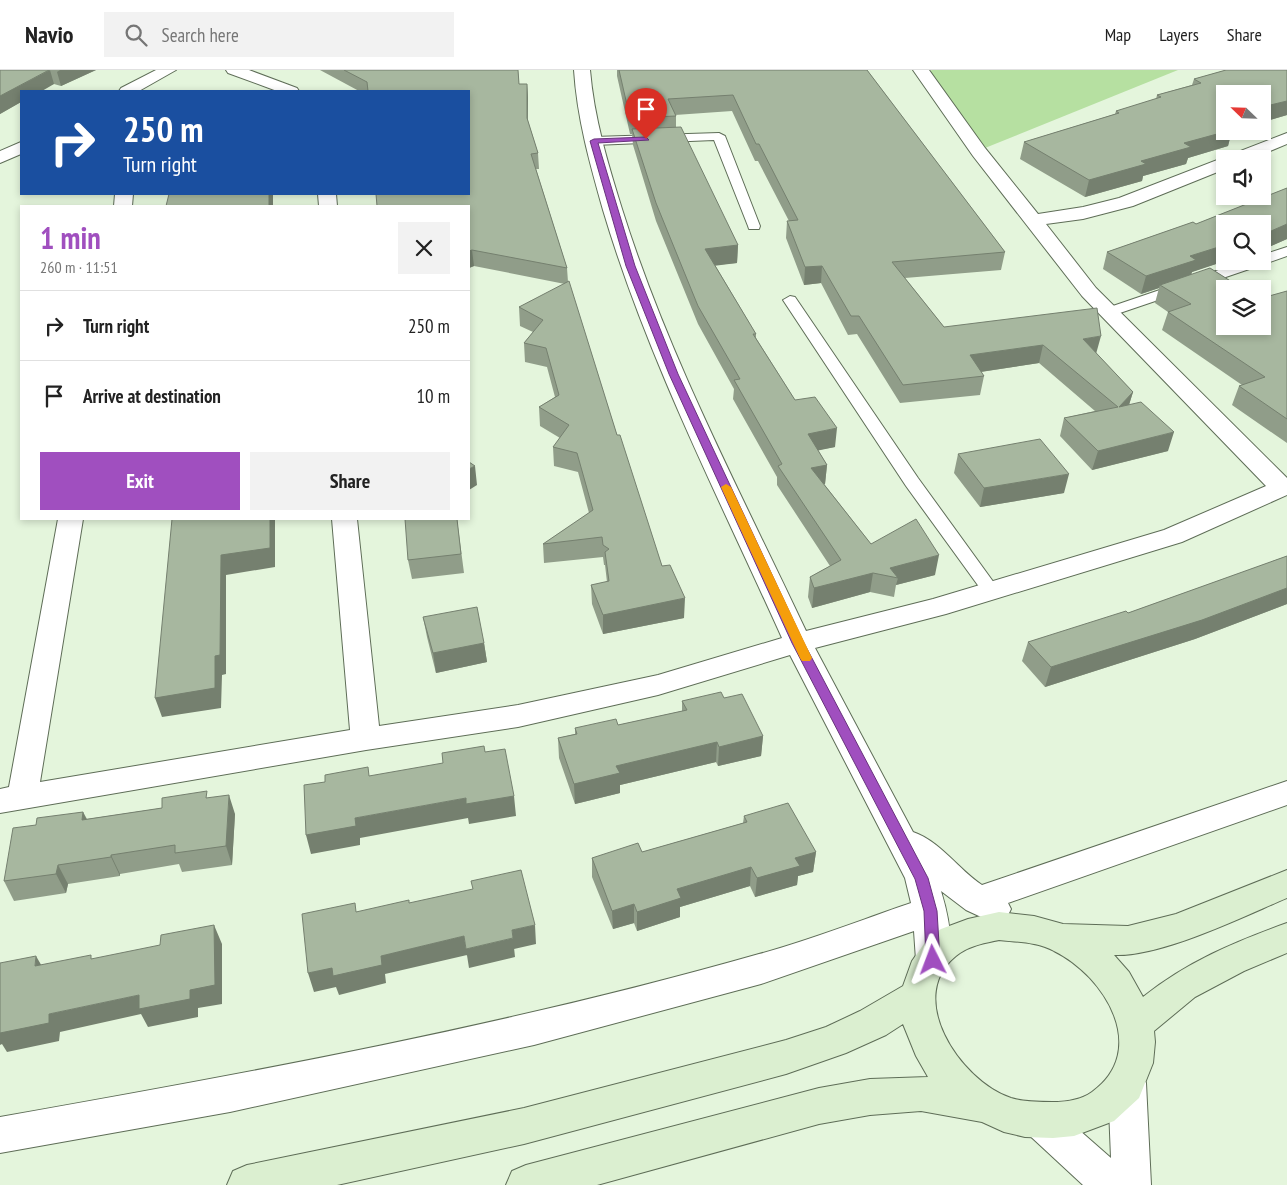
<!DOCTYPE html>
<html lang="en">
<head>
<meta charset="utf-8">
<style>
	body { margin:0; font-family:"PT Sans Narrow",sans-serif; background:#f2f2f2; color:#222; height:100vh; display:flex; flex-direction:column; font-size:19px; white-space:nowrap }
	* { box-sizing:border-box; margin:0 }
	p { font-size:16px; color:#767676 }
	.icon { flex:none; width:28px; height:28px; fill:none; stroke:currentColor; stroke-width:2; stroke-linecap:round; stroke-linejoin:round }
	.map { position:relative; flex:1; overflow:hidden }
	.details { position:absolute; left:20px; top:135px; width:450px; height:315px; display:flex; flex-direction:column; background:#fff; border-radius:0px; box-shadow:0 2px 8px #0003 }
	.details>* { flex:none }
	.hud { position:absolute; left:20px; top:20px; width:450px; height:105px; border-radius:0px; box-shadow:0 2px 8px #0003; background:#1a4fa0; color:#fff; overflow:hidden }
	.needle { width:32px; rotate:293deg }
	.fabs { position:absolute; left:1216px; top:15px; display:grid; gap:10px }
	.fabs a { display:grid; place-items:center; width:55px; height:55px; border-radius:0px; background:#fff; box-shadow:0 2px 8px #0003; font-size:25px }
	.pin { position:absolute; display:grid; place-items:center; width:42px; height:42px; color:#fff; margin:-51px -21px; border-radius:50% 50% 50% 0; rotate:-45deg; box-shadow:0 0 5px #0007 }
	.pin .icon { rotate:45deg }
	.me { position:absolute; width:55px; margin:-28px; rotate:357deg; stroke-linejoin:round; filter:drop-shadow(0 0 4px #0008) }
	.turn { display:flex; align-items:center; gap:18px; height:105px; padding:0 20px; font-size:22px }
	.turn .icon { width:65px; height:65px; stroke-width:2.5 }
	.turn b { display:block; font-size:35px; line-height:42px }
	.round { display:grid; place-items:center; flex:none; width:52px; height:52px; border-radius:0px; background:#f2f2f2 }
	.summary { display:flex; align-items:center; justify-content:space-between; height:85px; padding:0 20px }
	h1 { font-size:30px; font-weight:600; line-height:38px; color:#a04fbf }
	.button { display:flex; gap:10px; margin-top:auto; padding:10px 20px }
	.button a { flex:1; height:58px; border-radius:0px; background:#a04fbf; color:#fff; font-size:20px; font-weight:600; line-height:58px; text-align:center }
	.button a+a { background:#f2f2f2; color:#222 }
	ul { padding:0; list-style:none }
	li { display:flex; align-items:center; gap:15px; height:70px; padding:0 20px; border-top:1px solid #e0e0e0 }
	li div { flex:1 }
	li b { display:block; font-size:19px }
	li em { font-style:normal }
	header { display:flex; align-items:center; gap:30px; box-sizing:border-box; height:70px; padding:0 25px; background:#fff; border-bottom:1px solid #e0e0e0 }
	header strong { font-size:24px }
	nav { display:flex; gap:28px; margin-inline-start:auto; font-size:18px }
	.search { width:350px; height:45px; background:#f2f2f2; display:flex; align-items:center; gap:12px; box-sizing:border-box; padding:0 18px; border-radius:0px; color:#767676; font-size:19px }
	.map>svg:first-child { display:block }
	.green { fill:#b6e0a1 }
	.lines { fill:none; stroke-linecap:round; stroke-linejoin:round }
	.lane-casing { stroke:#5e6d57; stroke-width:2 }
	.street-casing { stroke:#5e6d57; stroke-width:2 }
	.secondary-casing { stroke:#5e6d57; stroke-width:2 }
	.lane { fill:#fff; fill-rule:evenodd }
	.street { fill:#fff; fill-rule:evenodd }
	.secondary { fill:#dbefd0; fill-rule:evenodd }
	.wall { fill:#909d89 }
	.shaded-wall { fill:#75806f }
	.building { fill:#a7b79f; stroke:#75806f }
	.route { fill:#a04fbf; stroke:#68337c }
	.slow { fill:#f59e0b }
</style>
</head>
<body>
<header>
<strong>Navio</strong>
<div class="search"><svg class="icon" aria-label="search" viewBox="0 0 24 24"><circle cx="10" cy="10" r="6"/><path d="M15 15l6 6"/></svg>Search here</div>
<nav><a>Map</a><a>Layers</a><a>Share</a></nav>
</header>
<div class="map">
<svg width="1287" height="1115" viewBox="0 0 1287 1115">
	<rect width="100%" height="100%" fill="#e4f5dc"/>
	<!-- green -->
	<path class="green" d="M932,0h246l-198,80 -50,-79z"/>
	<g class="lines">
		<defs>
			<path id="lane" d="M719,63l6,3 35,90 -1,3h-10l-1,-3 -34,-86 -120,5 -6,-4 6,-4z
				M1287,177v9l-20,7 -153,52 -5,1 -7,-4 2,-3 141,-48h17v-6z
				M790,226l5,1 123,181 79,109 3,4 -3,4 -6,2 -6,-2 -79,-109 -123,-186z"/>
			<path id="street" d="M156,0h20l-37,21h-20l2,-3z
				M226,0h23l48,18 2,3h-22l-49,-18z
				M574,0h16c4,48 18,94 32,139 46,147 119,284 184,422l127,-32 231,-69 102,-44 -184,-190 -109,-140 -60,-86h16l56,78 53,66 45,-7 36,-9 168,-65v11l-36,15h-26v10l-92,37 -50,13 -37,5 50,64 191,190v17l-105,47 -236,72 -131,34 98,184c27,9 46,38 69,53l305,-104v24l-279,98 3,6 -5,10 -12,4 -28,-13 -25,-19c7,23 15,57 4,80l-12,4 -12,-4 -5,-11 -2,-29 -153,53 -227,61 -304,67 -230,41v-36c255,-45 510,-92 759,-163 52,-14 102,-34 152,-51l-6,-25 -115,-223 -132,40 -140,32 -152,23 -366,63v-24l9,-2 49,-268h25l-43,263 310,-52 -18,-211h25l22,207 139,-21 140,-30 124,-37c-63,-140 -135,-280 -179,-428 -13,-46 -26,-92 -29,-140z
				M21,72v12l-21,9v-12z
				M115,124h18l-1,12h-18z
				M318,124h18l1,12h-18z
				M1127,996l13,5 6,12 5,102h-68l-55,-51 -6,-13 6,-13 13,-5 13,5 57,50 -3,-75 6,-12z"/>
			<path id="secondary" d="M1287,800v28c-45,19 -126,59 -173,57l15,17 14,25c44,-35 91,-55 144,-74v30l-43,18 -49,26 -41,34 1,11 -2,21 -14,35 -25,23 -40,15 -21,2 -28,-1 -21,-5 -22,-10 -61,-11 -51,4 -51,9 -222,61h-91l6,-14 14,-6 293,-77 51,-9 58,-2 -12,-21 -13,-32 -17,11 -40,18 -60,21 -262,70 -187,41h-110l6,-14 14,-6 277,-57 262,-68 40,-13 34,-16 43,-25 9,-25 16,-23 13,-9 27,-10 31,-7 35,4 29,8 65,2 48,-12zM999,870c18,2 39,2 55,11 51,25 96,99 38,141 -11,8 -26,10 -40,10 -13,0 -28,0 -41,-4 -51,-17 -110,-104 -51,-145 12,-8 25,-10 39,-13z"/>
		</defs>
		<!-- lane casing -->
		<use href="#lane" class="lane-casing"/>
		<!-- street casing -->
		<use href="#street" class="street-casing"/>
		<!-- secondary casing -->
		<use href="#secondary" class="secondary-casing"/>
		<!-- lane -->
		<use href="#lane" class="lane"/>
		<!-- street -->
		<use href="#street" class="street"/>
		<!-- secondary -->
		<use href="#secondary" class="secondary"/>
	</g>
	<!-- wall -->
	<path class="wall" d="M0,0h96l-35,16 -7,-2 -33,7v11l-21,12z
		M320,0h198l1,14h8l1,14v23l10,32 1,16h-3l31,99 1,14 49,153 45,131 22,52 -81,16 -11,-30 -1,-19 16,-3 -2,-17h-1l-1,-8 -59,6 -1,-19 46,-31 -11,-41 -24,-6 -1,-19 7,-9 -20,-12 -1,-19 16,-10 -8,-30 -22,-5 -1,-19 9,-11 -13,-6 -1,-19 46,-23 -91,-18 -5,2v-177h-110z
		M617,0h250l138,182 -4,18 -96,8 39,49 152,26 37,39 -4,13 39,46 -76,19 -32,-34 4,-18 31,-7 -56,-48 -58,9 3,4 -4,19 -80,8 -43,-69 -9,1 -27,-52 -17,2 -18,-47 1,-17h2l-31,-60h-3l-23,-50 -57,4 1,1v11l62,118 -1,18 -22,2 41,69v4l39,62 40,47 -17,3 9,15 -2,19h-1l47,60 64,31 -39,10 -2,12 -24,-5 -58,16 -4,-11 2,-20 20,-11 -53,-81v-8l-44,-78 1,-10 -36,-65 -42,-103 -23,-76 -1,-11h-2l-13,-58z
		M1226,0h61v45l-20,6 -3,8 -2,1v-36h-37v37h31l-26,7 -2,8 -40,12 -2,6 -43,12 -1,5 -57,16 -65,-38 4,-17 91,-28 1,-3 40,-12 1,-4 35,-10 2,-6z
		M1287,118v51l-25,11v-26h-37v37l-33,11 -1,3 19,-7 33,21h-18v37h37v-28l25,-7v152l-55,-38 7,-19 3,-1 -80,-55 6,-18 -13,-9 4,-15 -18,6 -38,-25 4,-17 86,-30 3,2z
		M958,384l106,39 -84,14 -26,-34z
		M457,449l7,54 -52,6 -4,-19z
		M1287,486v48l-92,35 -150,48 -23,-26 6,-19 100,-29z
		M423,547l61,26 3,19 -51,11 -9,-36z
		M724,628l39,38 -2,20 -43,10 -2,-4 -96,23v8l-45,11 -16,-46 -1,-20 17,-4v-6l43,-3 64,-14v-10z
		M209,728l26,16 -3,51 -50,7 -3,-8 -59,10v2l-52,8 -2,9 -52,8 -10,-20 32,-56 47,-13 4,7 75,-11z
		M744,746l72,36 -3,20 -15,4 -1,9 -42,12 -5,-11 -70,21v10l-43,14 -3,-8 -21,6 -21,-52v-19l50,-6 101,-29z"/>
	<!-- shaded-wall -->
	<path class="shaded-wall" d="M50,0l4,14 -12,7h-21v11l-21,12v-18z
		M60,0h36l-35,16 -4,-14z
		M527,14l1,14 -1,35z
		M1287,31v14l-20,6 -3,8 -2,1v-23z
		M1225,55v6h31l-26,7 -2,8 -40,12 -2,6 -43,12 -1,5 -57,16 4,-17 52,-19 43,-18z
		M269,124h4v12h-4z
		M1287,154v15l-25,11v-15z
		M738,175l-1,18 -32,4v-18z
		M1225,175v16l-33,11 -2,6 -30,7 -1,3 -18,6 5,-18 44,-20z
		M472,180l2,16 -5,2v-17z
		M822,196l-1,17 -17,2 1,-18z
		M1101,266l-5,18 -13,-15z
		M1043,275l-4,18 -73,11 4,-19z
		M1133,322l-6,19 -8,-4z
		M837,358l-2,19 -29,6 2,-19z
		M1174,362l-6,19 -76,19 6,-19z
		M827,395l-2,19 -16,3 2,-19z
		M475,396l2,19 -8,5v-21z
		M1069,404l-5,19 -84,14 4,-19z
		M270,449h5v48l-49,8v99l-4,1 -1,33 -59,9 -7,-19 60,-42 6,-101z
		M939,485l-4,20 -39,10 2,-7 -8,-10z
		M873,503l-3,19 -58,16 2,-20z
		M1287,518v16l-92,35 -150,48 6,-20z
		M685,528l-1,20 -81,16v-19z
		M484,573l3,19 -51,11 -3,-20z
		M763,666l-2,20 -43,10 1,-19z
		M717,672l-1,20 -96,23v8l-45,11 -1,-20 42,-18z
		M229,725l6,19 -3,51 -6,-19z
		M514,726l2,20 -47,8 -1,-6 -108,20v7l-49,9 -5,-19 49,-17 111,-20z
		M83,742l9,19 -10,-11z
		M816,782l-3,20 -15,4 -1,9 -42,12 2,-19 38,-20z
		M111,785l9,19v2l-9,-19z
		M58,795l10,19 -2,9 -10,-19z
		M751,797l-1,19 -70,21v10l-43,14v-19l40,-23z
		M634,834v19l-21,6 -1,-18z
		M214,855l8,19v60l-24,4v9l-50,10 -7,-13 -81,18 -1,9 -52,11 -5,-8 -2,1v-15l49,-16 90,-19 51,-5z
		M535,855l1,19 -22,5 -2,-19z
		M464,866l3,19 -82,19 1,9 -47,12 -3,-8 -22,5 -6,-19z
		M513,868l2,19 -46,11 -3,-19z
		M36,886l11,19 -12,-9z"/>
	<!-- building -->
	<path class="building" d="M0,0h49l-49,26z
		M344,0h174l1,14h8v34l11,35 -7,1 36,114 -95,-18 -3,1v-45h-92l-1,-12h93v-103h-101l-1,-9z
		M619,0h248l138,182 -113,10 52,65 153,-19 4,28 -18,3 50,53 -14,15 22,-5 33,30 -76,19 -34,-33 54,-11 -75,-62 -73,10 14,21 -81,9 -44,-69h-8l-29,-50 -17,1 -18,-46 11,-1 -39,-76h-3l-23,-49 -65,4 8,17 -46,2z
		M1226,0h61v31l-25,6v-13h-37v31h-2l2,1v5h3l-44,12 7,4 -50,14 5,3 -57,16 -65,-38 95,-29 -3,-2 45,-14 -4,-2 44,-12 -7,-4z
		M1262,39l8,4 -8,2z
		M681,57l57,118 -33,4 51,85h-3l42,66 20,-3 22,31 -29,6 19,31 -16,3 60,76 45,-25 23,36 -49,13 8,10 -25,-5 -59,15 -4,-11 31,-17 -63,-94 4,-2 -48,-84 6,-1 -42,-73 -42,-103 -24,-74z
		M1287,118v36l-25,11v-11h-37v21l-35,11 6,4 -50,16 -39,-24 86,-30 3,2z
		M169,124h100v12h-103z
		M1210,198l33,21h-18v37h37v-28l25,-7v128l-48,-33 26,-9 -97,-65 23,-8 -31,-19z
		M569,211l48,154h3l42,131 8,-1 15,33 -82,17 -12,-30 18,-4 -4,-29 4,-3 -6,-4 -1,-8 -59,7 50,-34 -16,-57 -24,-6 16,-22 -30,-18 20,-12 -13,-47 -22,-5 19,-23 -24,-13z
		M1040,369l29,35 -85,14 -26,-34z
		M469,392l6,4 -6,3z
		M172,449h98v29l-49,7 -1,100 -5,1v32l-60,10z
		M405,449h52l4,35 -53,6z
		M1287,486v32l-85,32 -151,47 -23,-25 98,-31 2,2z
		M477,537l7,36 -51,10 -10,-36z
		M721,622l3,6 18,-4 21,42 -44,11 -2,-5 -101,24 4,7 -46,11 -16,-46 19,-4 -2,-6 41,-9 2,6 69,-15 -5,-9z
		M484,676l1,6 20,-3 9,47 -48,8v-6l-111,20 1,8 -50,9 -2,-50 21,-3v-7l43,-8 1,9 74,-13 -1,-10z
		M207,721l-1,7 23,-3 -3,51 -51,7v-8l-64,10v2l-53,8 -2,9 -52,7 9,-53 23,-3 1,-7 46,-6 -1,8 80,-12v-10z
		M788,733l28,49 -21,6 5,8 -43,12 -6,-11 -74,22 4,9 -44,14 -3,-8 -22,7 -20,-53 46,-15 4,9 105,-30 -3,-6z
		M521,800l14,55 -23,5 1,8 -47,11 -2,-13 -83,20 1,9 -49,11 -1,-8 -24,5 -6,-59 53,-11 1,9 53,-12v3l64,-14 -2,-8z
		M214,855l1,60 -25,5v9l-51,10v-14l-90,19v9l-49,10v-70l36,-7 -1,10 56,-11v4l69,-14 1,-10z"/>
	<!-- route -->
	<path class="route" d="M646,67l3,3 -51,3 37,123 43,108 126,269 124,235 9,33 3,49 -2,4 -5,2 -5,-2 -2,-4 -2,-49 -9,-32 -123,-236 -123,-269 -43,-108 -36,-125 4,-2z"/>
	<!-- slow -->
	<path class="slow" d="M726,414l5,3 81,171 -2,3h-8l-2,-3 -79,-171z"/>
</svg>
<div class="fabs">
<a><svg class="needle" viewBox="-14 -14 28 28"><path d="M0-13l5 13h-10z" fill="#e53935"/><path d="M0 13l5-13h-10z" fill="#767676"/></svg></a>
<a><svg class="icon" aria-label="sound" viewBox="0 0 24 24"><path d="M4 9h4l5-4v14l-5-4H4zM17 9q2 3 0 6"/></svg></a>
<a><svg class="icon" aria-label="search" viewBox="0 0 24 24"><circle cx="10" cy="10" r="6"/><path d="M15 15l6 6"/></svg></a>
<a><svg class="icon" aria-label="layers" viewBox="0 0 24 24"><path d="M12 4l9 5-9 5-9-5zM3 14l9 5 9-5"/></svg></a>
</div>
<div class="pin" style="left:646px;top:69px;background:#d93025"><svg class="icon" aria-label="arrive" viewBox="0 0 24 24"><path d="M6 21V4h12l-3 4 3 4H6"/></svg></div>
<svg class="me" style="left:933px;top:890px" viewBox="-20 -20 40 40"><path d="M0-17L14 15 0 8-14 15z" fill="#a04fbf" stroke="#fff" stroke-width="4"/></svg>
<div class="hud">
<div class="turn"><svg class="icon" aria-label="right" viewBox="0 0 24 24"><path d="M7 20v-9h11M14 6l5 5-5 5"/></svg><div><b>250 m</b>Turn right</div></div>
</div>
<section class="details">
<div class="summary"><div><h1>1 min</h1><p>260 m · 11:51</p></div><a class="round"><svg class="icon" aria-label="close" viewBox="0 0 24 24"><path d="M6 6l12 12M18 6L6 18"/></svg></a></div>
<ul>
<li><svg class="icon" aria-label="right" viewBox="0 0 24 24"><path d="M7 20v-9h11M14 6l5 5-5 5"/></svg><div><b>Turn right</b></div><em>250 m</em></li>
<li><svg class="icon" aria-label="arrive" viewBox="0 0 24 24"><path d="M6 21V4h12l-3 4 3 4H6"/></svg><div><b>Arrive at destination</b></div><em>10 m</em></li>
</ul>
<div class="button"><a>Exit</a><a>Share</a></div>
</section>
</div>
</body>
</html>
